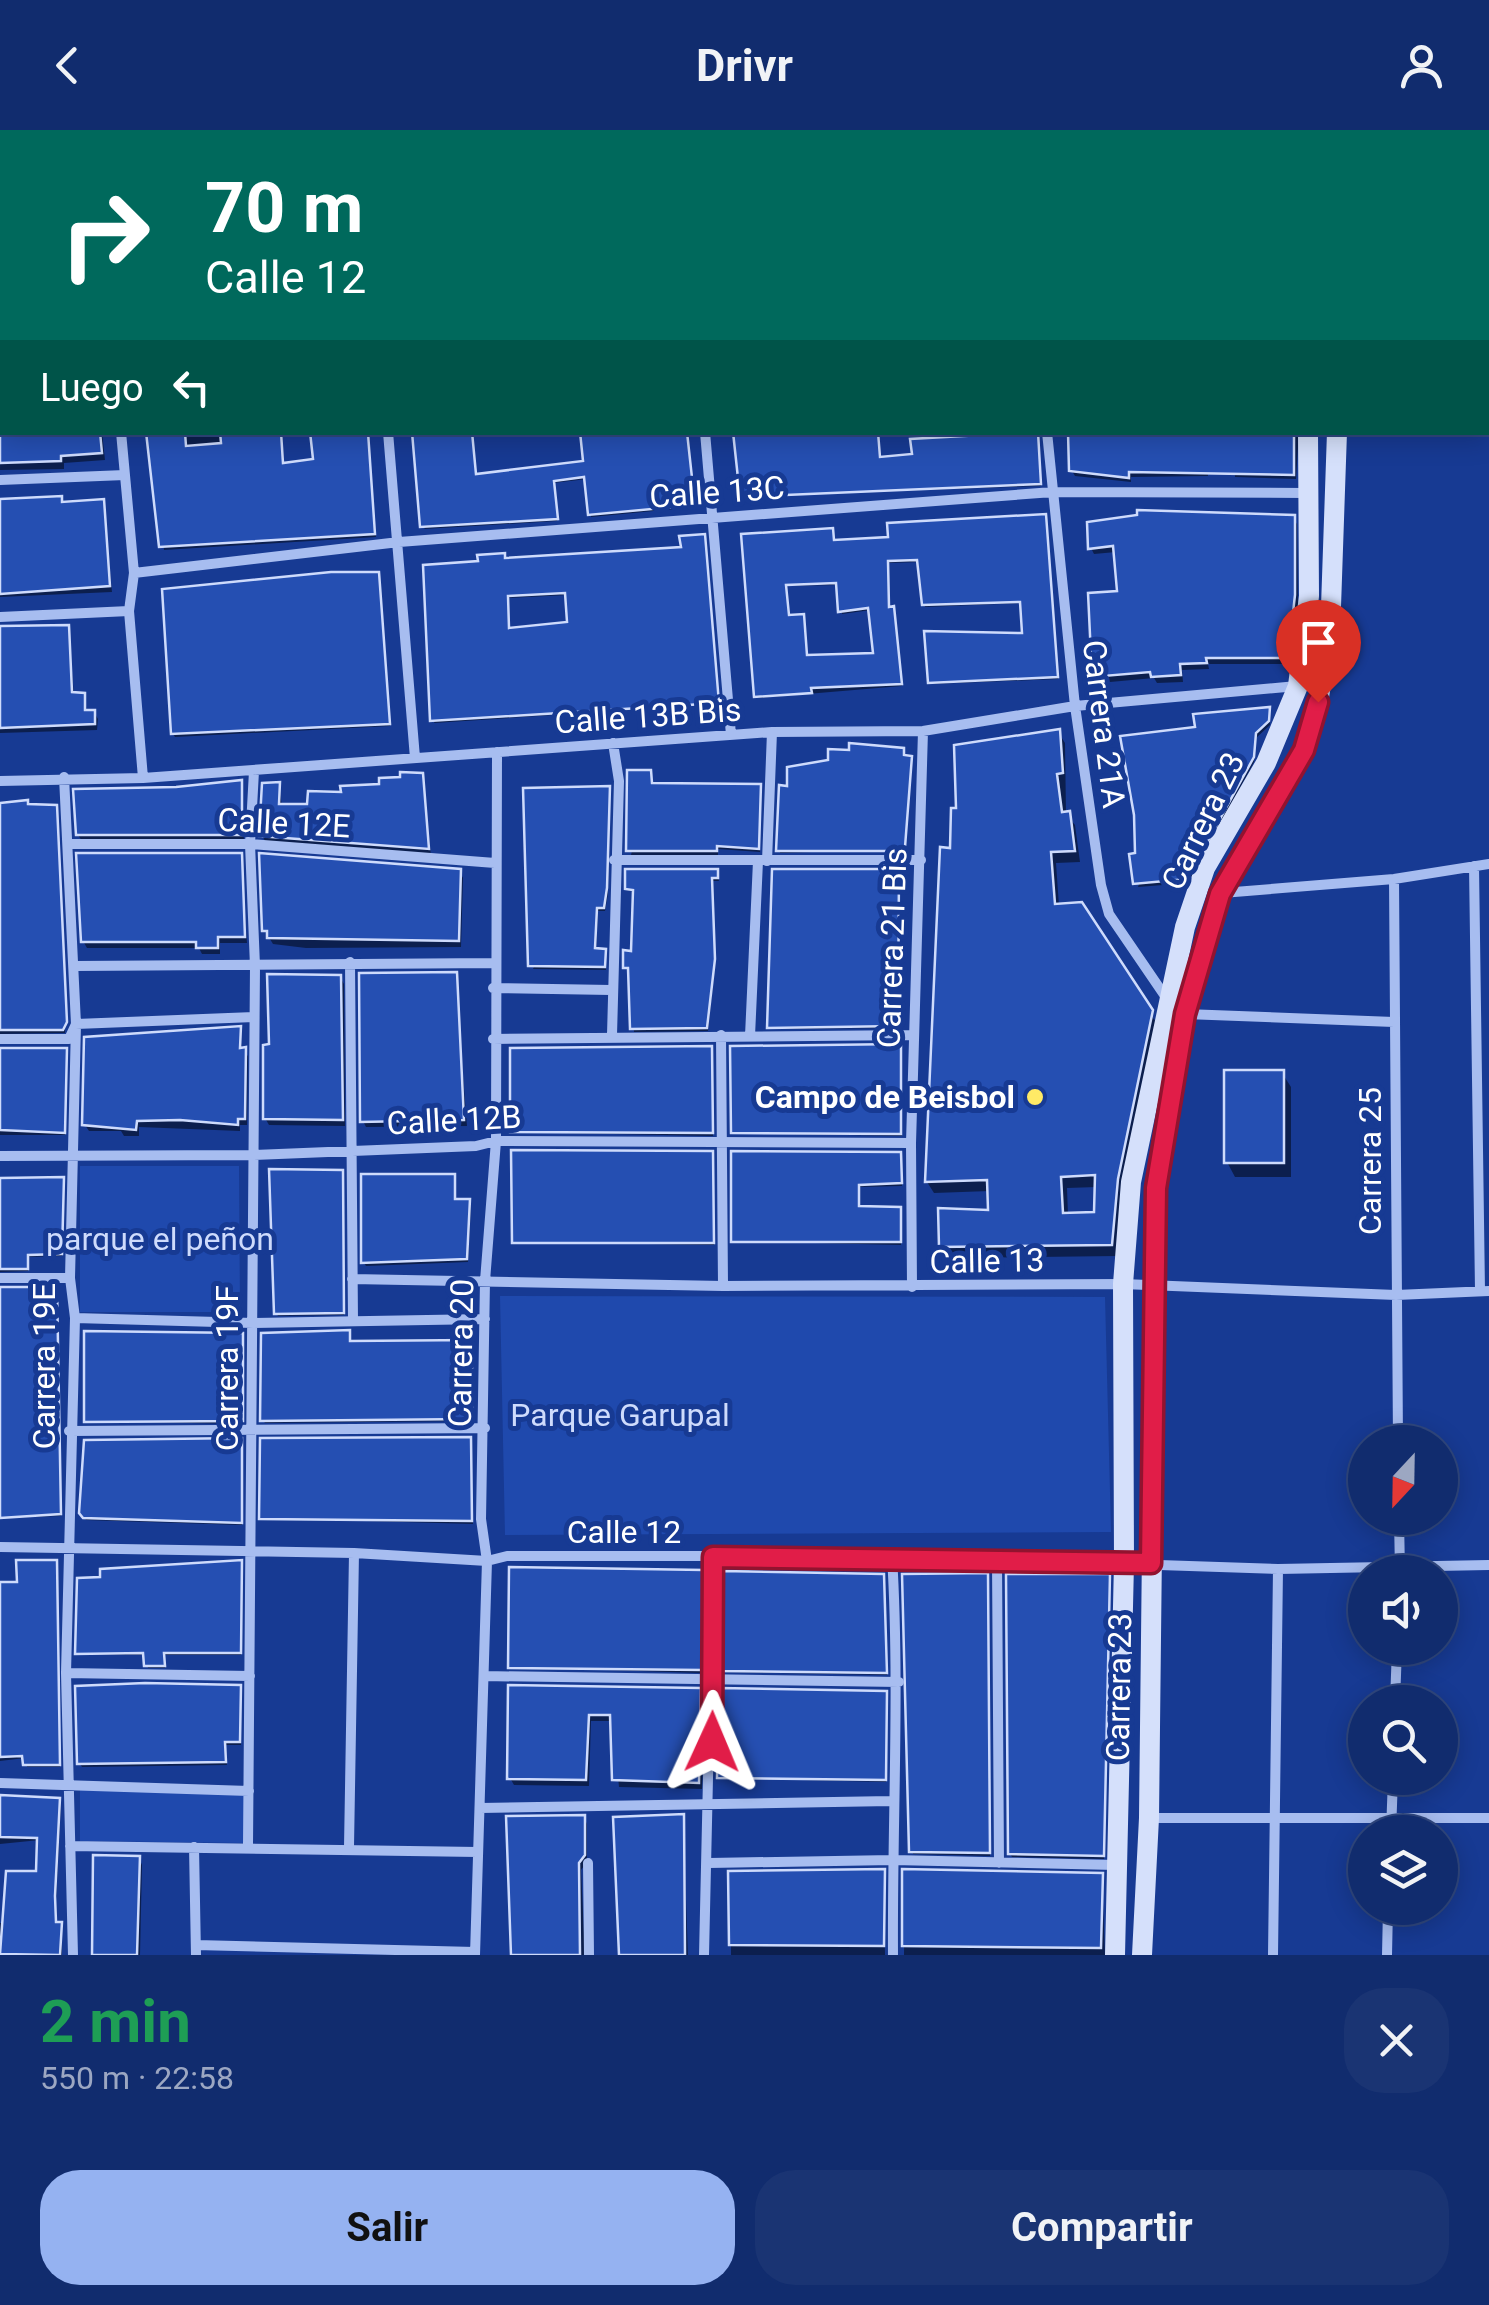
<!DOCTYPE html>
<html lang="es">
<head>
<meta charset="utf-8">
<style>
	body { margin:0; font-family:Roboto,sans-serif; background:#1a3473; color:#f1f3f6; height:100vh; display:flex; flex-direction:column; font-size:38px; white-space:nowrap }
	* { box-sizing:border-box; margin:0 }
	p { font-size:32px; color:#9ca7c2 }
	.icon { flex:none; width:55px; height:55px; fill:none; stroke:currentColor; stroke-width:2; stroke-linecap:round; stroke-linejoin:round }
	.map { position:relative; height:1825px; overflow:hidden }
	.side { display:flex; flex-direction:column; background:#112c6e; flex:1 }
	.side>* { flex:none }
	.top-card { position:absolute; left:0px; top:0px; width:1490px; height:305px; box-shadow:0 5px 25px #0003,0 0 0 2px #304881; background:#00695c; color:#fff; overflow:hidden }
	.needle { width:65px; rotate:202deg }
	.fabs { position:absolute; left:1348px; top:1295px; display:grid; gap:20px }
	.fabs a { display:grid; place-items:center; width:110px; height:110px; border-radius:50%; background:#112c6e; box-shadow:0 5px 25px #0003,0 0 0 2px #304881; font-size:50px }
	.pin { position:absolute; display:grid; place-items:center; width:85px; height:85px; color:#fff; margin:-102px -42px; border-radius:50% 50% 50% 0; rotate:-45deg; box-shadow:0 0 10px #0007 }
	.pin .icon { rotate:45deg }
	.me { position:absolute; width:110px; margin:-55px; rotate:1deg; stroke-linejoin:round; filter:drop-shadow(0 0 8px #0008) }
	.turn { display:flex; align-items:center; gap:35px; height:210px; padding:0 40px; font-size:45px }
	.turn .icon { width:130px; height:130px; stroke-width:2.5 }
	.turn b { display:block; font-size:70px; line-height:85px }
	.then { display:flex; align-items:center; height:95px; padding:0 40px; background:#0003; gap:20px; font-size:38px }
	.round { display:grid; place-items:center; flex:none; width:105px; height:105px; border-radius:40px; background:#1a3473 }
	.overview { display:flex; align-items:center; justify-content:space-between; height:170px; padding:0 40px }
	h1 { font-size:60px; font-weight:700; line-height:75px; color:#1e9e55 }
	.cta { display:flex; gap:20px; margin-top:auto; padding:20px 40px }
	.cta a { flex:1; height:115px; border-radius:40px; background:#95b2f1; color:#111; font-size:40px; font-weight:700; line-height:115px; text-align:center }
	.cta a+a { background:#1a3473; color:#f1f3f6 }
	header { display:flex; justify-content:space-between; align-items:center; height:130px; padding:0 40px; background:#112c6e; font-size:45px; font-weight:700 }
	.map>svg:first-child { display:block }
	.green { fill:#1f49ad }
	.shadow { fill:#0007; fill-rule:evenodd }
	.building { fill:#254fb2; stroke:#cedbfc; stroke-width:2.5; fill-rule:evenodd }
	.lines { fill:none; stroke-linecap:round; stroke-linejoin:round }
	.street { stroke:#a7bdf0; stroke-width:10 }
	.secondary { stroke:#d5e0fb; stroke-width:20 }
	.route-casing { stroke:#92132f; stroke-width:25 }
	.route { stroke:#e11d48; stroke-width:18 }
	.poi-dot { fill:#ffea66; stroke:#173a93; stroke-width:4 }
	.labels { text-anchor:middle; stroke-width:10; stroke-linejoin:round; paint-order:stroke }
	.street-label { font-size:32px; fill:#fff; stroke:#173a93 }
	.poi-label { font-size:32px; font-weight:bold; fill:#fff; stroke:#173a93; text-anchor:end }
	.park-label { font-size:32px; fill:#cedbfc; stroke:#173a93 }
</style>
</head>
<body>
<header><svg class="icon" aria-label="back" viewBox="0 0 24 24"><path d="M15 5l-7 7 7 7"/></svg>Drivr<svg class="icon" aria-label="person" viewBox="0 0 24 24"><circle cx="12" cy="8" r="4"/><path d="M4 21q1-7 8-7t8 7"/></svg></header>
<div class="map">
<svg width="1489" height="1825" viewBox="0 0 1489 1825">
	<rect width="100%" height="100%" fill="#173a93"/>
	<!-- green -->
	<path class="green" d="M80,1036h159l1,146h-160z
		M500,1166l605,1 6,235 -606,3z
		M80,1654l170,3 -2,56 -168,-2z"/>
	<!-- shadow -->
	<path class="shadow" d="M0,0h93v2h-91l-2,76z
		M141,0h199v2h-199z
		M391,0h65l-13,2z
		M869,0h150l-178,2z
		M1030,0h280l-2,2z
		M0,115h2l-2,91z
		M2,243v59h100l3,28 -41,3v6l-64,1z
		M149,302h133l2,33 32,-4 51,-29 9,105 -212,13z
		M583,302h105l7,75 -104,10 -4,-38 -34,4 4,38 -133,8 52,-53 109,-13z
		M971,302h66l4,54 -299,10 138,-36 34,-3 57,-19z
		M1206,302l2,44 -77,1v5l-56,-6 -3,-5z
		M1232,302h67l-3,47 -61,-2z
		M103,372l9,90 -112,5v-94z
		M1140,387l153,1 4,6 1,80 -8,60h-82l1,5 -27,1 1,12 -26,1 -3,-5 -55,5 -4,-7 25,-83 -4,-41 -22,2 -3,-6z
		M1046,389l12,160 -126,5 93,-48 -2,-33 -98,4 -5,-45 -32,1 1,46 5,2 8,75 -144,12 -14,-162 90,7zM839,455l3,29 29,-4 5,45 -69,2 -18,-39 -4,-32z
		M705,409l14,165 -285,19 71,-163 178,-10zM568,465l2,30 -61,5 -1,-32z
		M378,445l12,151 -215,11 -2,-3z
		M68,497l6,68h10l3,17h7l4,7 -1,11 -97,3v-103z
		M1269,579l1,16 -14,13 -2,24 -66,121 -50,4 59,-158z
		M1058,602l7,11 1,71 9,11 5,37 -24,1 3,43 99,118 -40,232 -170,2 -7,-12 49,-34v-21l-56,2 -7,-11 26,-331zM1097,1057v27l-29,1 -1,-27z
		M903,621l1,7 8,2 -7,89 -125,4 9,-64z
		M650,643l3,13 107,1v65l-42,-3v6h-87z
		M422,646l9,80 -165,-13 -4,-8 17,-51 3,23h28z
		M241,652l3,59h-162l-4,-6z
		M609,658l-1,106 -3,17h-7l-2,40 10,4v15l-73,-1z
		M0,675l57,5 8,223 -65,1z
		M240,725l7,88h-27v11h-18l-3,-6h-112l-4,-7z
		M716,741l3,10h-7l3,83 -7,67 -74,1 -3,-61 -6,-4 8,-14 2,-60 -8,-4z
		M898,741v157l-127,1 -1,-2z
		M460,742l3,6 -2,69 -155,1 -33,-4 -8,-13z
		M455,845l12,151 -101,1 -3,-6z
		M340,847l4,7 1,142 -76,-1 -4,-7 6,-72z
		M239,899l3,21 6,6 -1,69h-7v6l-101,-4v9h-15l-3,-5h-32l-4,-6z
		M899,916l3,90 -169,-3z
		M711,918l2,88 -200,-4z
		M0,920h65v85h-65z
		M1282,943l9,14v90h-56l-8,-15z
		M712,1023l2,92 -200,-3z
		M900,1024l2,32 -43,1v21l41,1 1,36 -167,-4z
		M342,1042l2,143 -66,1 -2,-3z
		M454,1046l1,25 16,4 -3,57 -102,4 -2,-3z
		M0,1048l64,4 -2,74 -34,1v14l-28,1z
		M0,1159l57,3 4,224 -61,2z
		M242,1206l1,88 -157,-3z
		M350,1214l122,1v76l-208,2z
		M469,1309l4,85 -211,-6z
		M241,1311l1,84 -156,-5 -5,-7z
		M57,1435l3,202h-33l-2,-9 -25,3v-176h19z
		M242,1436l-1,89h-77l1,13h-17l-2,-13 -68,-1z
		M702,1442v101l-191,-6z
		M987,1446l3,280 -77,-2 -7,-75 4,-98z
		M1109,1447l-5,282 -92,-2 -2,-4z
		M884,1448l3,97 -164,-3 -1,-2z
		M239,1557l2,58h-16l2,20 -145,2 -2,-3z
		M511,1558l189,2 4,7 -2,92 -83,-2 -6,-66h-22l-2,65 -75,-1 -4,-7z
		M885,1563l1,89 -167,-4z
		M0,1668l61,5 -5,99 1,22 5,3v28h-62v-32h7l32,-50 1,-33 -40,4z
		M683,1686l5,139h-66z
		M584,1687l3,7v38l-6,8 4,85h-72z
		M139,1728l3,7 -2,90h-45z
		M883,1741l2,84h-154v-81z
		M905,1742l197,4 3,79h-201z"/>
	<!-- building -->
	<path class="building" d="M0,302h100l2,21 -41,3v5l-61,2z
		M146,302h39l1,14 35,-3 -1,-11h61l2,31 30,-4 -3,-27h58l7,102 -216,13z
		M412,302h60l4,42 107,-13 -3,-29h107l8,73 -107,10 -4,-38 -30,4 4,38 -138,8z
		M733,302h145l2,25 32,-3 -2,-15 128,-7 3,52 -301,13z
		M1068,302h226v43l-165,-3v6l-60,-7z
		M62,366v6l42,-3 6,87 -110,8v-95z
		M1137,380l158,5v80l-7,63h-82l1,5 -27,1 1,11 -30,2 -1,-5 -58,5 -4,-84 29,-2 -4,-45 -25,3 -1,-27 50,-7z
		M1046,384l12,163 -130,6 -4,-52 98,2 -2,-31 -98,3 -5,-45 -29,1 1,46 5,-1 8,78 -91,4 1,5 -58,4 -13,-163 92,-6 1,12 54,-3 -1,-14zM836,453l2,29 30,-4 5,45 -66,2 -3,-41 -15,1 -3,-30z
		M705,404l14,169 -289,18 -7,-156 55,-4 -1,-6 28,-2v5l176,-11 -2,-11zM565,463l2,29 -58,6 -1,-32z
		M331,442h48l11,152 -219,10 -9,-145z
		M69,495l3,67 13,1v17h10v14l-95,4v-102z
		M1270,577l-1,14 -13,12 -2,24 -67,122 -54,5 -4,-30 6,-1 -1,-38 -14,-79 75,-9 -2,-13z
		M1060,599l3,44 -6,1 5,38 8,-1 5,40 -24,1 4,52 27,-2 71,108 -35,169 -6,66 -173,2 -1,-39 50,2 -1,-30 -62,2 15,-335 10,1 1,-40h5l-2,-63zM1095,1045l-1,37 -31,1 -2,-36z
		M849,613l55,5v7l8,1 -7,91 -6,4h-123l3,-66 8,1v-19l41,-7v-11l21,1z
		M627,640h24l1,13 109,1 -2,65 -42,-3v5h-91z
		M400,642l23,1 6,76 -170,-13 3,-53 18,-1 -1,22h28l1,-13 33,1 -1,-6 39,-2v-6l21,-1z
		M242,650v55h-166l-3,-46 103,-2z
		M610,656l-3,102 -3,20h-7l-2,40 11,1 -1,18 -77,-1 -5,-178z
		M28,670v4l29,1 10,217 -4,8h-63v-227z
		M76,723h166l3,84h-27v11h-22v-6h-115z
		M259,723l202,16 -2,72 -192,-3v-7h-5z
		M625,739h93v9h-6l3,81 -8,69 -77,1 -2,-61h-5v-18l8,1 2,-61 -8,-1z
		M772,739h127l-1,157 -131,2z
		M457,842l7,148 -104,2 -1,-149z
		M267,844l74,1 2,145 -80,-1v-74l6,-1z
		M241,896l-1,22 6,-1 -1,72h-7v6l-58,-5 -43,1 -1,9 -54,-5 2,-88z
		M901,914v90l-170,-1 -1,-87z
		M712,916l1,87 -203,-1v-84z
		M0,918h67l-2,85 -65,-3z
		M1224,940h60v93h-60z
		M511,1020l202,1 1,92h-202z
		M731,1021l170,1 1,31 -43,2v21l42,1v35h-170z
		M269,1039l74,1 1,143 -70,1z
		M361,1044h94v25h15l-3,60 -106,4z
		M64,1047l-2,77 -34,1v14h-28v-91z
		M0,1157h57l4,227 -61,4z
		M350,1200v11l122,-1v79l-212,2 1,-88z
		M84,1201l159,2v88l-159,1z
		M471,1307l1,84 -213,-2 1,-81z
		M242,1308v85l-159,-5 -4,-5 5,-73z
		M16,1430h41l3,205h-37l-1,-9 -22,1v-175h17z
		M242,1430l-1,93h-77l1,13h-21l-1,-13 -68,1 2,-76 23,-1v-8z
		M509,1437l195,3 -2,100 -194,-2z
		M721,1441l163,3 3,99 -168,-2z
		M988,1443l2,280 -81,-1 -7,-278z
		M1006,1444h104l-6,282 -96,-2z
		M145,1553l96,2 -1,57h-15l1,20 -149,2 -2,-78z
		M508,1555l193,3 -2,95 -87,-3 -2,-65h-21l-3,65 -79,-1z
		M719,1558l168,3 -1,89 -169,-2z
		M0,1665l60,3 -5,98 1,26h6l-2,33 -60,-1 6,-83h30l1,-33 -37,-1z
		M684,1684l1,141h-66l-6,-138z
		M585,1685v40l-6,8 1,92h-69l-5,-139z
		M93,1725l47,1 -3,99h-45z
		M885,1739l-1,77 -155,-1 -1,-74z
		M902,1739l201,4 -2,75 -199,-2z"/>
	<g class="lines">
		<!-- street -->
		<path class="street" d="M107,0v2
			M359,0v2
			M1020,0l1,2
			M652,2l32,-2
			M0,100l2,-1
			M0,229l2,-1
			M121,302l13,141 -5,38 14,167
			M388,302l27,326
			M705,302l26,303
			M1047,302l28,274 26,179 8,29 58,85
			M0,350l125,-5
			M134,443l265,-31 654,-50 253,1
			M0,487l129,-6
			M64,647l12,247 -6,254 5,40 -9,355 7,282
			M0,651l143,-3 629,-46 151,-1 152,-25 222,-20
			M70,714h180l245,19
			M614,730h307
			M767,731l5,-129
			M1474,736l6,425
			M1394,749l4,563
			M1222,763l172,-14 95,-15
			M350,832l3,358
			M75,836l419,-3
			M493,858l118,2
			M1185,884l209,8
			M612,905l7,-254 -6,-38
			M721,905l2,251
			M750,906l8,-175
			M0,909h69l7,-15 178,-7
			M493,909l421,-4
			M0,1026l251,-1 225,-9 20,-5 415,2
			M0,1148h70
			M352,1149l371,7 400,-2 273,11 93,-4
			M912,1157l-1,-144 12,-412
			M75,1188l178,5 232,-4
			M69,1301l416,-3
			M1399,1388l1,54
			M0,1417l354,6 133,8 20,-5h385l386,13 211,-4
			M892,1426c8,133 0,266 1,399
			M997,1430l2,303
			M66,1543l184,3
			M484,1546l415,6
			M1395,1572l2,-54
			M0,1653l249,8
			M480,1678l411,-7
			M1149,1688h340
			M1391,1702l2,-54
			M70,1716l408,6
			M248,1716l7,-880 -5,-122 4,-73
			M194,1717l2,108
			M349,1717l5,-294
			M588,1733l1,92
			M709,1733l184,-3 223,5
			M196,1815l279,7
			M475,1825l12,-394 -6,-42 4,-238 11,-140 1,-389
			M704,1825l9,-398
			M1273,1825l5,-386
			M1387,1825l1,-47"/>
		<!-- secondary -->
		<path class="secondary" d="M1318,2v-2
			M1344,2l1,-2
			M1115,1825l9,-392 -1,-279 8,-102 54,-255 20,-59 61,-105 32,-77 11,-90 -1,-164
			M1142,1825l7,-137 7,-629 29,-175 35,-121 84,-143 14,-48 12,-66 7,-204"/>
	</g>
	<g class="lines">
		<defs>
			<path id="route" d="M712,1612l1,-185 438,6 5,-375 29,-174 35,-120 84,-144 14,-48"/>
		</defs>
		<!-- route casing -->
		<use href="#route" class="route-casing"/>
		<!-- route -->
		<use href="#route" class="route"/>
	</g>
	<!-- markers -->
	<circle class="poi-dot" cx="1035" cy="967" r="10"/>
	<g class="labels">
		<!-- street labels -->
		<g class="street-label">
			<text transform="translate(717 362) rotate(-4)" y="11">Calle 13C</text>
			<text transform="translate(648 586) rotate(-4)" y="11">Calle 13B Bis</text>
			<text transform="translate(1104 594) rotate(83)" y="11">Carrera 21A</text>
			<text transform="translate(1203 691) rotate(-64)" y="11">Carrera 23</text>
			<text transform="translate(284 693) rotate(3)" y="11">Calle 12E</text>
			<text transform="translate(892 818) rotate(-88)" y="11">Carrera 21 Bis</text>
			<text transform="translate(454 990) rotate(-3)" y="11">Calle 12B</text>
			<text transform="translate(1370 1031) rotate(-90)" y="11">Carrera 25</text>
			<text transform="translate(987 1131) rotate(-1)" y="11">Calle 13</text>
			<text transform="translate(461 1223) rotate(-89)" y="11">Carrera 20</text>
			<text transform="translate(44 1236) rotate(-90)" y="11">Carrera 19E</text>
			<text transform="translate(227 1238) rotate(-90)" y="11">Carrera 19F</text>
			<text x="624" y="1413">Calle 12</text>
			<text transform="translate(1119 1557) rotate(-89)" y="11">Carrera 23</text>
		</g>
		<!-- poi labels -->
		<g class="poi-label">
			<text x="1015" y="978">Campo de Beisbol</text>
		</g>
		<!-- park labels -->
		<g class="park-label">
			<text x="160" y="1120">parque el peñon</text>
			<text x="620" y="1296">Parque Garupal</text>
		</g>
	</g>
</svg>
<div class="fabs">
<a><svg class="needle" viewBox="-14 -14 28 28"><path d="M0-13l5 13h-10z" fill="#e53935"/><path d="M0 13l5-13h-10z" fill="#9ca7c2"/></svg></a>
<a><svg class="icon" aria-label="sound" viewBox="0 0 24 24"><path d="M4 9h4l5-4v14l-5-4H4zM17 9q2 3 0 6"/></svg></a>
<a><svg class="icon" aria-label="search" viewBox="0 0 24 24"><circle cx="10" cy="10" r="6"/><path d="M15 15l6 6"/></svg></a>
<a><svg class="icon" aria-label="layers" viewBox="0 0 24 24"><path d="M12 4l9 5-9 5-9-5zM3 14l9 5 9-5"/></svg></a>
</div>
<div class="pin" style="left:1318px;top:572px;background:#d93025"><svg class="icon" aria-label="arrive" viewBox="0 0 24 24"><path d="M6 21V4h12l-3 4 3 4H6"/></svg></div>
<svg class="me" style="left:712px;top:1612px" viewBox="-20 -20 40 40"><path d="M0-17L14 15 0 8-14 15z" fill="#e11d48" stroke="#fff" stroke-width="4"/></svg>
<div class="top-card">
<div class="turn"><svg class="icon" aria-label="right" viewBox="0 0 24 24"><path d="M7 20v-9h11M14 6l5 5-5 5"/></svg><div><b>70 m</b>Calle 12</div></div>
<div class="then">Luego<svg class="icon" aria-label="left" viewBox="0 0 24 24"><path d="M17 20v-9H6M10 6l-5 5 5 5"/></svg></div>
</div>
</div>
<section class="side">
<div class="overview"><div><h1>2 min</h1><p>550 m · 22:58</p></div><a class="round"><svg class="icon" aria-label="close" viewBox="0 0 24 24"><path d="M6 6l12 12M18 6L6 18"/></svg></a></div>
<div class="cta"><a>Salir</a><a>Compartir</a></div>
</section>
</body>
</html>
